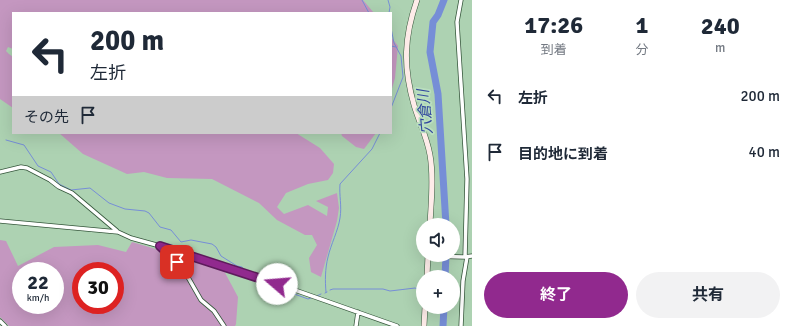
<!DOCTYPE html>
<html lang="ja">
<head>
<meta charset="utf-8">
<style>
	body { margin:0; font-family:Signika,"Noto Sans JP",sans-serif; background:#f2f2f3; color:#1f2937; height:100vh; display:flex; flex-direction:column; font-size:15px; white-space:nowrap }
	* { box-sizing:border-box; margin:0 }
	p { font-size:13px; color:#747a83 }
	.icon { flex:none; width:22px; height:22px; fill:none; stroke:currentColor; stroke-width:2; stroke-linecap:round; stroke-linejoin:round }
	.map { position:relative; flex:1; overflow:hidden }
	.panel { display:flex; flex-direction:column; background:#fff; width:320px }
	.panel>* { flex:none }
	.guide { position:absolute; left:12px; top:12px; width:380px; height:122px; border-radius:0px; box-shadow:0 4px 16px #0002; background:#fff; color:#1f2937; overflow:hidden }
	.controls { position:absolute; left:416px; top:218px; display:grid; gap:8px }
	.controls a { display:grid; place-items:center; width:44px; height:44px; border-radius:50%; background:#fff; box-shadow:0 4px 16px #0002; font-size:20px }
	.speed { position:absolute; left:12px; top:262px; display:flex; gap:8px; font-size:20px; font-weight:700; text-align:center }
	.speed>* { display:grid; place-content:center; width:52px; height:52px; border-radius:50%; background:#fff; box-shadow:0 4px 16px #0002; line-height:1 }
	.speed small { font-size:10px; font-weight:400 }
	.speed .limit { border:6px solid #d22; background:#fff; color:#111 }
	.pin { position:absolute; display:grid; place-items:center; width:34px; height:34px; color:#fff; margin:-17px; border-radius:8px; box-shadow:0 2px 6px #0006 }
	.me { position:absolute; width:44px; margin:-22px; rotate:288deg; stroke-linejoin:round; filter:drop-shadow(0 0 3px #0008) }
	.turn { display:flex; align-items:center; gap:14px; height:84px; padding:0 12px; font-size:18px }
	.turn .icon { width:52px; height:52px; stroke-width:2.5 }
	.turn b { display:block; font-size:28px; line-height:34px }
	.then { display:flex; align-items:center; height:38px; padding:0 12px; background:#0003; gap:8px; font-size:15px }
	.eta { display:flex; justify-content:space-evenly; align-items:center; height:68px; text-align:center }
	.eta b { font-size:24px; font-weight:700; line-height:28px }
	.cta { display:flex; gap:8px; margin-top:auto; padding:8px 12px }
	.cta a { flex:1; height:46px; border-radius:24px; background:#91298e; color:#fff; font-size:16px; font-weight:700; line-height:46px; text-align:center }
	.cta a+a { background:#f2f2f3; color:#1f2937 }
	ul { padding:0; list-style:none }
	li { display:flex; align-items:center; gap:12px; height:56px; padding:0 12px }
	li div { flex:1 }
	li b { display:block; font-size:15px }
	li em { font-style:normal }
	main { display:flex; flex:1; min-height:0 }
	.map>svg:first-child { display:block }
	.green { fill:#c497c0; fill-rule:evenodd }
	.lines { fill:none; stroke-linecap:round; stroke-linejoin:round }
	.stream { stroke:#768ed7; stroke-width:1 }
	.river { stroke:#768ed7; stroke-width:7 }
	.street-casing { stroke:#35563b; stroke-width:5 }
	.secondary-casing { stroke:#35563b; stroke-width:6 }
	.street { stroke:#fff; stroke-width:3.5 }
	.secondary { stroke:#feece9; stroke-width:5 }
	.route-casing { stroke:#5e1b5c; stroke-width:10 }
	.route { stroke:#91298e; stroke-width:7 }
	.labels { text-anchor:middle; stroke-width:3.5; stroke-linejoin:round; paint-order:stroke }
	.water-label { font-size:15px; font-style:italic; fill:#32489e; stroke:#badfbf }
</style>
</head>
<body>
<main>
<div class="map">
<svg width="472" height="326" viewBox="0 0 472 326">
	<rect width="100%" height="100%" fill="#add2b2"/>
	<!-- green -->
	<path class="green" d="M0,0h363l11,13h-361v36l-5,-2 -2,4 3,3 4,3v51l-13,-9z
		M391,37l7,9 -3,32 -4,14z
		M59,133h237l24,15 14,16 -1,9 -5,7 -20,4 -22,9 -9,14 7,7 24,-9 19,11 1,-9 -12,-6 21,-8 2,15 -2,13 -16,56 -10,-5 -2,-14 8,-13 -5,-10h-7l-28,-15 -18,-17 -47,-24 -45,-1 -23,-6 -17,2 -44,-20z
		M341,133h35l-12,16 -8,-2 -14,-11z
		M0,240l6,1 12,25 36,-19 44,-2 28,7 6,-10 91,27 15,28 -2,27 -1,2h-226l-9,-9zM21,271h34v34h-34zM81,271h34v34h-34z"/>
	<g class="lines">
		<!-- stream -->
		<path class="stream" d="M362,0l7,13
			M388,0l2,7 -1,6
			M391,28l3,15 7,13 2,21 -12,31
			M391,46l5,1
			M6,140l18,5 14,21 13,6 8,12 12,6 19,-2 19,15 16,6 20,2 4,2 11,14 11,3 10,12 10,-2 21,4 4,3 5,9 16,10 5,1 3,4
			M247,276l1,1 60,22 3,-1
			M330,290l3,-1h50l7,2 25,-3 8,3
			M326,292c-1,-11 -1,-23 2,-35 3,-13 10,-26 12,-39 2,-12 -1,-23 0,-34l32,-35 8,-16
			M325,293l2,-1
			M317,296l4,-2"/>
		<!-- river -->
		<path class="river" d="M444,0l-6,15 -5,7 -3,30 8,42 8,131
			M445,277l1,-22
			M443,326l1,-19"/>
		<defs>
			<path id="street" d="M461,0l-4,22 10,157 -2,78
				M0,172l21,-5 6,1 23,12 9,7 13,6 45,38
				M0,221l118,11 13,6 29,8 132,43 105,37
				M161,247l24,25 16,28 13,11 10,15
				M428,256l36,1 8,-1
				M0,321l5,5
				M356,326l2,-14
				M461,326l2,-45 4,-24"/>
			<path id="secondary" d="M417,0c-13,37 -14,67 -3,105 5,17 13,32 16,50 4,23 1,47 0,70
				M427,277l1,-22
				M424,326l1,-19"/>
		</defs>
		<!-- street casing -->
		<use href="#street" class="street-casing"/>
		<!-- secondary casing -->
		<use href="#secondary" class="secondary-casing"/>
		<!-- street -->
		<use href="#street" class="street"/>
		<!-- secondary -->
		<use href="#secondary" class="secondary"/>
	</g>
	<g class="lines">
		<defs>
			<path id="route" d="M177,262l-17,-16 117,38"/>
		</defs>
		<!-- route casing -->
		<use href="#route" class="route-casing"/>
		<!-- route -->
		<use href="#route" class="route"/>
	</g>
	<g class="labels">
		<!-- water labels -->
		<g class="water-label">
			<text transform="translate(425 112) rotate(-95)" y="5">穴倉川</text>
		</g>
	</g>
</svg>
<div class="controls">
<a><svg class="icon" aria-label="sound" viewBox="0 0 24 24"><path d="M4 9h4l5-4v14l-5-4H4zM17 9q2 3 0 6"/></svg></a>
<a>+</a>
</div>
<div class="speed"><div>22<small>km/h</small></div><div class="limit">30</div></div>
<div class="pin" style="left:177px;top:262px;background:#d93025"><svg class="icon" aria-label="arrive" viewBox="0 0 24 24"><path d="M6 21V4h12l-3 4 3 4H6"/></svg></div>
<svg class="me" style="left:277px;top:284px" viewBox="-20 -20 40 40"><circle r="19" fill="#fff"/><path d="M0-13L10 11 0 6-10 11z" fill="#91298e"/></svg>
<div class="guide">
<div class="turn"><svg class="icon" aria-label="left" viewBox="0 0 24 24"><path d="M17 20v-9H6M10 6l-5 5 5 5"/></svg><div><b>200 m</b>左折</div></div>
<div class="then">その先<svg class="icon" aria-label="arrive" viewBox="0 0 24 24"><path d="M6 21V4h12l-3 4 3 4H6"/></svg></div>
</div>
</div>
<section class="panel">
<div class="eta">
<div><b>17:26</b><p>到着</p></div>
<div><b>1</b><p>分</p></div>
<div><b>240</b><p>m</p></div>
</div>
<ul>
<li><svg class="icon" aria-label="left" viewBox="0 0 24 24"><path d="M17 20v-9H6M10 6l-5 5 5 5"/></svg><div><b>左折</b></div><em>200 m</em></li>
<li><svg class="icon" aria-label="arrive" viewBox="0 0 24 24"><path d="M6 21V4h12l-3 4 3 4H6"/></svg><div><b>目的地に到着</b></div><em>40 m</em></li>
</ul>
<div class="cta"><a>終了</a><a>共有</a></div>
</section>
</main>
</body>
</html>
